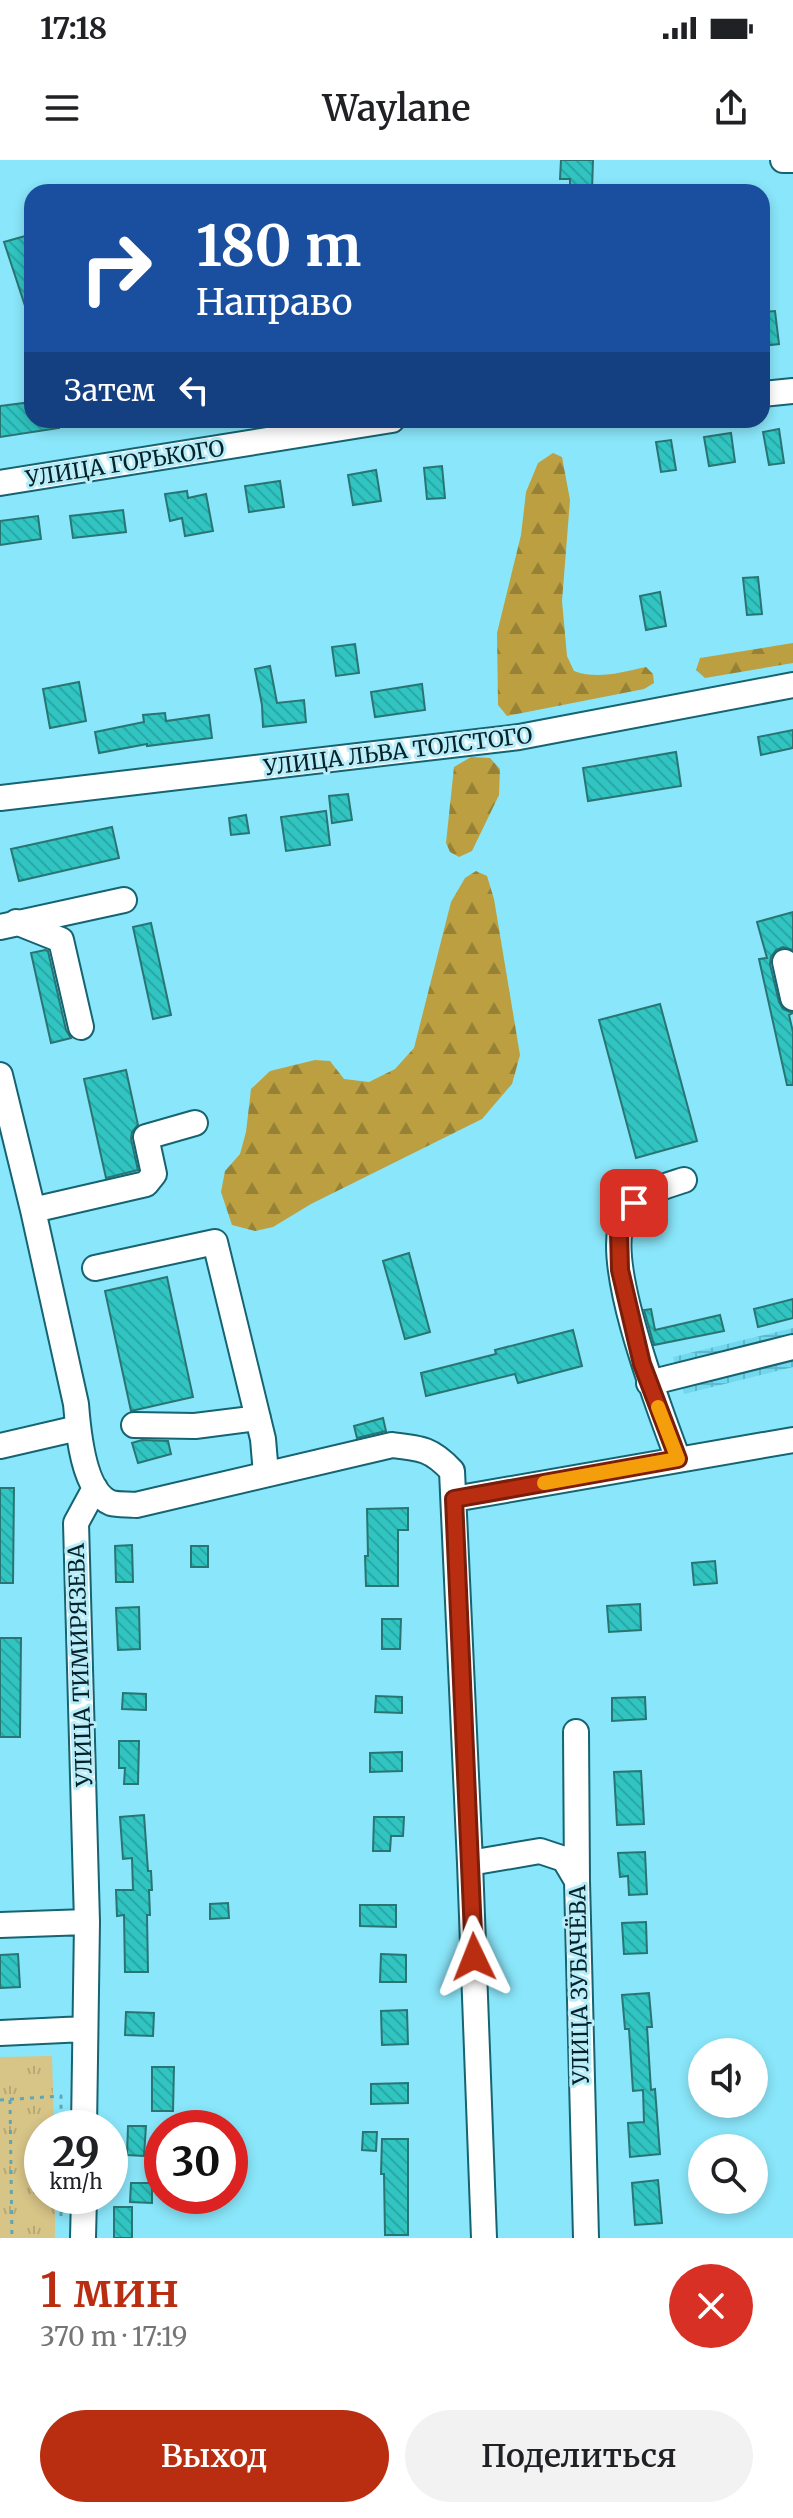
<!DOCTYPE html>
<html lang="ru">
<head>
<meta charset="utf-8">
<style>
	body { margin:0; font-family:Merriweather,serif; background:#f2f2f2; color:#202124; height:100vh; display:flex; flex-direction:column; font-size:30px; white-space:nowrap }
	* { box-sizing:border-box; margin:0 }
	p { font-size:26px; color:#757577 }
	.icon { flex:none; width:44px; height:44px; fill:none; stroke:currentColor; stroke-width:2; stroke-linecap:round; stroke-linejoin:round }
	.map { position:relative; height:2078px; overflow:hidden }
	.sheet { display:flex; flex-direction:column; background:#fff; flex:1 }
	.sheet>* { flex:none }
	.top-card { position:absolute; left:24px; top:24px; width:746px; height:244px; border-radius:24px; box-shadow:0 4px 12px #0003; background:#1a4fa0; color:#fff; overflow:hidden }
	.buttons { position:absolute; left:688px; top:1878px; display:grid; gap:16px }
	.buttons a { display:grid; place-items:center; width:80px; height:80px; border-radius:50%; background:#fff; box-shadow:0 4px 12px #0003; font-size:40px }
	.speed { position:absolute; left:24px; top:1950px; display:flex; gap:16px; font-size:40px; font-weight:700; text-align:center }
	.speed>* { display:grid; place-content:center; width:104px; height:104px; border-radius:50%; background:#fff; box-shadow:0 4px 12px #0003; line-height:1 }
	.speed small { font-size:20px; font-weight:400 }
	.speed .limit { border:12px solid #d22; background:#fff; color:#111 }
	.pin { position:absolute; display:grid; place-items:center; width:68px; height:68px; color:#fff; margin:-34px; border-radius:16px; box-shadow:0 4px 12px #0006 }
	.me { position:absolute; width:88px; margin:-44px; rotate:358deg; stroke-linejoin:round; filter:drop-shadow(0 0 6px #0008) }
	.turn { display:flex; align-items:center; gap:28px; height:168px; padding:0 40px; font-size:36px }
	.turn .icon { width:104px; height:104px; stroke-width:2.5 }
	.turn b { display:block; font-size:56px; line-height:68px }
	.then { display:flex; align-items:center; height:76px; padding:0 40px; background:#0003; gap:16px; font-size:30px }
	.round { display:grid; place-items:center; flex:none; width:84px; height:84px; border-radius:42px; background:#f2f2f2 }
	.headline { display:flex; align-items:center; justify-content:space-between; height:136px; padding:0 40px }
	h1 { font-size:48px; font-weight:600; line-height:60px; color:#b92e11 }
	.action { display:flex; gap:16px; margin-top:auto; padding:16px 40px }
	.action a { flex:1; height:92px; border-radius:48px; background:#b92e11; color:#fff; font-size:32px; font-weight:600; line-height:92px; text-align:center }
	.action a+a { background:#f2f2f2; color:#202124 }
	.status { display:flex; justify-content:space-between; align-items:center; height:56px; padding:0 40px; background:#fff; direction:ltr }
	.status svg { height:22px; fill:currentColor }
	header { display:flex; justify-content:space-between; align-items:center; height:104px; padding:0 40px; background:#fff; font-size:36px; font-weight:600 }
	.map>svg:first-child { display:block }
	.industrial { fill:url(#industrial-grid) }
	.grass { fill:url(#grass-tufts) }
	.forest { fill:url(#forest-firs) }
	.building { fill:url(#building-back-hatch); stroke:#297574; stroke-width:2 }
	.lines { fill:none; stroke-linecap:round; stroke-linejoin:round }
	.minor-casing { stroke:#166371; stroke-width:28 }
	.path { stroke:#5ea6b5; stroke-width:3; stroke-dasharray:4 6; stroke-linecap:butt }
	.minor { stroke:#fff; stroke-width:24 }
	.route-casing { stroke:#781e0b; stroke-width:20 }
	.route { stroke:#b92e11; stroke-width:14 }
	.slow { stroke:#f59e0b; stroke-width:14 }
	.labels { text-anchor:middle; stroke-width:6; stroke-linejoin:round; paint-order:stroke }
	.street-label { font-size:22px; fill:#042228; stroke:#b9edf9 }
</style>
</head>
<body>
<div class="status"><b>17:18</b><svg viewBox="0 0 49 12"><path d="M0 12V9h3v3zM5 12V6h3v6zM10 12V3h3v9zM15 12V0h3v12zM26 1h20v11H26zM47 4h2v5h-2z"/></svg></div>
<header><svg class="icon" aria-label="menu" viewBox="0 0 24 24"><path d="M4 6h16M4 12h16M4 18h16"/></svg>Waylane<svg class="icon" aria-label="share" viewBox="0 0 24 24"><path d="M12 15V3M7 8l5-5 5 5M5 13v7h14v-7"/></svg></header>
<div class="map">
<svg width="793" height="2078" viewBox="0 0 793 2078">
	<defs>
		<pattern id="industrial-grid" width="8" height="8" patternUnits="userSpaceOnUse" patternTransform="scale(2)"><rect width="8" height="8" fill="#71d8ed"/><path d="M0 4h8M4 0v8" fill="none" stroke="#60b9cb"/></pattern>
		<pattern id="grass-tufts" width="24" height="20" patternUnits="userSpaceOnUse" patternTransform="scale(2)"><rect width="24" height="20" fill="#d7c487"/><path d="M3 7l-1-3M5 7V3M7 7l1-3M15 17l-1-3M17 17v-4M19 17l1-3" fill="none" stroke="#b7a875"/></pattern>
		<pattern id="forest-firs" width="22" height="20" patternUnits="userSpaceOnUse" patternTransform="scale(2)"><rect width="22" height="20" fill="#bb9f40"/><path d="M5 1l3.5 6h-7zM16 11l3.5 6h-7z" fill="#968136"/></pattern>
		<pattern id="building-back-hatch" width="6" height="6" patternUnits="userSpaceOnUse" patternTransform="scale(2)"><rect width="6" height="6" fill="#31c4c1"/><path d="M-1 5l2 2M0 0l6 6M5-1l2 2" fill="none" stroke="#2aa8a6"/></pattern>
	</defs>
	<rect width="100%" height="100%" fill="#8ae6fa"/>
	<!-- industrial -->
	<path class="industrial" d="M793,1168v14l-117,27 -3,-12z
		M793,1194v13l-109,27 -3,-12z"/>
	<!-- grass -->
	<path class="grass" d="M52,1896l2,72h-12v68h13v42h-55v-181z"/>
	<!-- forest -->
	<path class="forest" d="M553,293l9,4 8,43 -8,101 5,55 7,15c24,9 48,1 72,-4l7,7 1,9 -10,6 -137,27 -9,-11 -1,-72 24,-98 5,-43 12,-29z
		M793,483v20l-88,15 -9,-8 4,-12z
		M471,597l19,1 10,11 -1,26 -27,56 -13,6 -9,-5 -4,-9 8,-76z
		M476,711l11,5 7,23 26,156 -8,29 -30,35 -171,85 -38,23 -18,4 -23,-6 -11,-33 4,-21 15,-17 6,-22 5,-43 19,-18 45,-11 15,1 14,18 25,3 26,-13 19,-21 37,-146 14,-24z"/>
	<!-- building -->
	<path class="building" d="M561,0h32l-1,31 -22,-1v-11h-10z
		M32,74v84h-3l-25,-76z
		M775,151l4,33 -17,2v-34z
		M32,242v18h26l1,8 -59,9v-31z
		M779,269l5,34 -15,2 -6,-33z
		M731,273l4,29 -26,4 -5,-29z
		M671,280l5,30 -15,2 -5,-30z
		M442,306l3,32 -18,1 -3,-31z
		M376,310l5,31 -28,4 -5,-30z
		M280,321l4,26 -35,5 -4,-26z
		M187,331l1,7 18,-4 7,37 -28,5 -3,-18 -12,3 -5,-27z
		M123,350l3,22 -53,6 -3,-22z
		M38,356l3,23 -41,6v-24z
		M758,417l4,37 -15,1 -4,-37z
		M660,432l6,34 -20,4 -6,-34z
		M355,484l4,29 -23,3 -4,-29z
		M270,506l7,37 27,-3 2,22 -43,5 -1,-22 -7,-36z
		M79,522l7,39 -36,7 -7,-39z
		M422,524l3,26 -50,7 -4,-25z
		M165,553l1,8 43,-6 3,23 -65,8v-2l-48,9 -4,-21 49,-10 -1,-7z
		M793,570v18l-32,7 -3,-18z
		M676,592l5,34 -93,15 -5,-33z
		M348,634l4,26 -20,3 -3,-27z
		M326,651l4,34 -44,6 -5,-34z
		M246,655l3,18 -18,2 -2,-17z
		M112,667l7,31 -100,23 -8,-32z
		M793,752v38l-10,-3 -7,3 -5,7 -1,7 9,38 4,7 10,4 -4,2 4,17v53h-6l-28,-126 8,-1 -10,-36z
		M151,763l20,92 -18,4 -20,-92z
		M45,790l3,1 18,79 5,8 -20,5 -20,-90z
		M660,844l37,137 -61,17 -37,-138z
		M126,910l12,55 -6,7 -1,7 7,31 -32,8 -22,-99z
		M409,1093l21,79 -25,7 -22,-78z
		M167,1117l26,120 -62,14 -26,-120z
		M793,1139v19l-35,9 -4,-18z
		M651,1149l4,21 65,-15 4,16 -70,14 -10,-35z
		M573,1170l9,36 -64,17 -3,-9 -89,22 -5,-23 75,-19 -1,-4z
		M383,1258l3,13 -29,7 -3,-12z
		M142,1280l26,1 3,13 -33,9 -6,-20z
		M0,1328h14l-1,95h-13z
		M408,1348v22h-10v56h-32l-1,-30h3l-1,-47z
		M132,1385l1,37h-17l-1,-36z
		M191,1386h17v21h-17z
		M715,1401l2,22 -23,2 -2,-22z
		M640,1444l1,26 -32,2 -2,-26z
		M139,1447l1,42 -22,1 -2,-42z
		M382,1459h19l-1,30h-18z
		M0,1478h21l-1,99h-20z
		M123,1533l23,1v16l-24,-1z
		M376,1536l26,1v16l-27,-1z
		M645,1537l1,22 -34,2v-23z
		M119,1581h20l-1,43h-14l1,-16h-6z
		M402,1592v19l-32,1v-19z
		M641,1611l3,53 -27,1 -3,-53z
		M144,1655l4,56h3l1,19h-3l1,25h-3l1,57h-23l-1,-57 -7,1 -1,-26h17l-1,-32 -9,1 -3,-42z
		M374,1657h30l-1,19h-12l-1,15h-17z
		M645,1692l2,42 -18,1 -1,-19 -8,1 -2,-24z
		M228,1743l1,15 -19,1v-15z
		M360,1745h36v22l-36,-1z
		M646,1762l1,31 -23,1 -2,-31z
		M18,1794l2,33 -20,1v-33z
		M381,1794l25,1v27h-26z
		M649,1833l3,34h-5l4,63 4,-1 5,65 -30,3 -2,-34 16,-1 -1,-32 -10,1 -4,-62h-4l-3,-34z
		M407,1850l1,34 -26,1 -1,-34z
		M126,1852l28,1 -1,23 -28,-1z
		M152,1907h22l-1,44h-21z
		M408,1923v20l-37,1v-20z
		M128,1966h18l-2,30 -17,-1z
		M363,1972h14l-1,19 -14,-1z
		M382,1979h26v96h-23l-1,-61h-3z
		M658,2020l4,43 -27,2 -3,-42z
		M131,2023h21v20l-22,-1z
		M114,2047h18v31h-18z"/>
	<g class="lines">
		<defs>
			<path id="minor" d="M783,0h10
				M762,234l31,-3
				M0,323l392,-63
				M0,638l519,-61 274,-52
				M16,762l45,18 20,87
				M0,767l124,-27
				M785,802l8,36
				M0,915l33,135 43,194c2,26 7,88 35,99 7,2 18,1 25,2l256,-60c29,3 40,4 60,26l18,392 14,375
				M33,1050l113,-26 8,-10 -8,-37 49,-14
				M95,1108l120,-26 48,197 3,35
				M649,1223l144,-36
				M134,1265l61,1 63,-8
				M0,1286l78,-18
				M678,1299c-17,-46 -77,-199 -54,-241 13,-25 35,-30 60,-38
				M454,1339l339,-59
				M576,1572l1,149 9,357
				M470,1703l70,-12 24,8 13,22
				M0,1765l87,-3
				M0,1873l85,-4
				M84,1968l3,-206 -11,-399 19,-35
				M83,2078l1,-42"/>
		</defs>
		<!-- minor casing -->
		<use href="#minor" class="minor-casing"/>
		<!-- path -->
		<path class="path" d="M0,1940l61,-4v32
			M10,1940l2,138
			M61,2056v-20"/>
		<!-- minor -->
		<use href="#minor" class="minor"/>
	</g>
	<g class="lines">
		<defs>
			<path id="route" d="M474,1797l-20,-458 224,-40 -36,-95 -22,-94 -1,-39 4,-13 11,-15"/>
		</defs>
		<!-- route casing -->
		<use href="#route" class="route-casing"/>
		<!-- route -->
		<use href="#route" class="route"/>
		<!-- slow -->
		<path class="slow" d="M544,1323l134,-24 -20,-52"/>
	</g>
	<g class="labels">
		<!-- street labels -->
		<g class="street-label">
			<text transform="translate(125 303) rotate(-9)" y="8">УЛИЦА ГОРЬКОГО</text>
			<text transform="translate(398 591) rotate(-7)" y="8">УЛИЦА ЛЬВА ТОЛСТОГО</text>
			<text transform="translate(80 1505) rotate(-92)" y="8">УЛИЦА ТИМИРЯЗЕВА</text>
			<text transform="translate(579 1825) rotate(-91)" y="8">УЛИЦА ЗУБАЧЁВА</text>
		</g>
	</g>
</svg>
<div class="buttons">
<a><svg class="icon" aria-label="sound" viewBox="0 0 24 24"><path d="M4 9h4l5-4v14l-5-4H4zM17 9q2 3 0 6"/></svg></a>
<a><svg class="icon" aria-label="search" viewBox="0 0 24 24"><circle cx="10" cy="10" r="6"/><path d="M15 15l6 6"/></svg></a>
</div>
<div class="speed"><div>29<small>km/h</small></div><div class="limit">30</div></div>
<div class="pin" style="left:634px;top:1043px;background:#d93025"><svg class="icon" aria-label="arrive" viewBox="0 0 24 24"><path d="M6 21V4h12l-3 4 3 4H6"/></svg></div>
<svg class="me" style="left:474px;top:1797px" viewBox="-20 -20 40 40"><path d="M0-17L14 15 0 8-14 15z" fill="#b92e11" stroke="#fff" stroke-width="4"/></svg>
<div class="top-card">
<div class="turn"><svg class="icon" aria-label="right" viewBox="0 0 24 24"><path d="M7 20v-9h11M14 6l5 5-5 5"/></svg><div><b>180 m</b>Направо</div></div>
<div class="then">Затем<svg class="icon" aria-label="left" viewBox="0 0 24 24"><path d="M17 20v-9H6M10 6l-5 5 5 5"/></svg></div>
</div>
</div>
<section class="sheet">
<div class="headline"><div><h1>1 мин</h1><p>370 m · 17:19</p></div><a class="round" style="background:#d93025;color:#fff"><svg class="icon" aria-label="close" viewBox="0 0 24 24"><path d="M6 6l12 12M18 6L6 18"/></svg></a></div>
<div class="action"><a>Выход</a><a>Поделиться</a></div>
</section>
</body>
</html>
